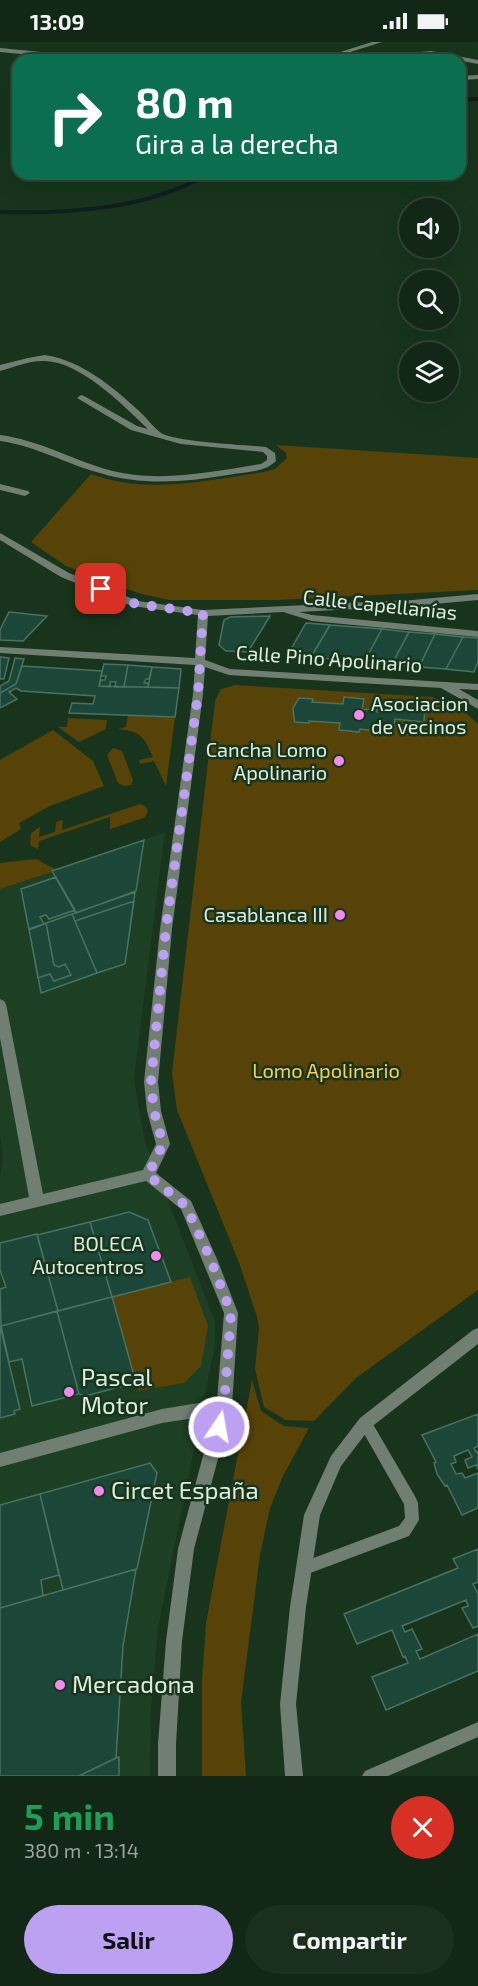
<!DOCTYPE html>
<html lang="es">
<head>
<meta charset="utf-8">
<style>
	body { margin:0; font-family:"Exo 2",sans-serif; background:#1b2f1f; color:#f1f3f6; height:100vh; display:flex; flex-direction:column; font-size:22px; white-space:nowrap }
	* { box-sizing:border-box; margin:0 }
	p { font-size:20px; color:#9ca5a1 }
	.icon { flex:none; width:33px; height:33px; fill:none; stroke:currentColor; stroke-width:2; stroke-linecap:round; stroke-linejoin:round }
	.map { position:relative; height:1734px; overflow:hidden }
	.drawer { display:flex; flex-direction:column; background:#122716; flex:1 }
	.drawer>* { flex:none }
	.top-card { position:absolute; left:12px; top:12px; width:454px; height:126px; border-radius:18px; box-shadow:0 6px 24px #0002,0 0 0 2px #314435; background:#0b6e4f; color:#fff; overflow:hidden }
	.controls { position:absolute; left:399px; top:156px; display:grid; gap:12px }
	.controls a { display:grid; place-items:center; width:60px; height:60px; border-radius:50%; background:#122716; box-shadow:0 6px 24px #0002,0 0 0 2px #314435; font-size:30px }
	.pin { position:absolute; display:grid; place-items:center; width:51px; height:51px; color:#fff; margin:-26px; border-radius:12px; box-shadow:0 3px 9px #0006 }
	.me { position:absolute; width:66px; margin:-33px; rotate:12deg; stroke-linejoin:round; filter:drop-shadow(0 0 4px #0008) }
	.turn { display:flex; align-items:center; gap:21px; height:126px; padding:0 24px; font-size:27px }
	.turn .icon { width:78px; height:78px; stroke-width:2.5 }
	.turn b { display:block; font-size:42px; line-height:51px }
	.round { display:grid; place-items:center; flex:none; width:63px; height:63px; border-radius:32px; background:#1b2f1f }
	.headline { display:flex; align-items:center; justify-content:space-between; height:102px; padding:0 24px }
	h1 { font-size:36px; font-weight:700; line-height:45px; color:#1e9e55 }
	.cta { display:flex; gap:12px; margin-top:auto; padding:12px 24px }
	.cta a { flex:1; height:69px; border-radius:36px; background:#bca0f2; color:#111; font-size:24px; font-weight:700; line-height:69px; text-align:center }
	.cta a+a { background:#1b2f1f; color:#f1f3f6 }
	.status { display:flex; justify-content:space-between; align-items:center; height:42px; padding:0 30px; background:#122716; direction:ltr }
	.status svg { height:16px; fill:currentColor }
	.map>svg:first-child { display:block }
	.built { fill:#1d3f23 }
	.green { fill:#574307 }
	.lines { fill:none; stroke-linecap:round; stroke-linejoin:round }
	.stream { stroke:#0f1e21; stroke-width:4 }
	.building { fill:#1c4638; stroke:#487262; stroke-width:1.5 }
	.service { fill:#717f72; fill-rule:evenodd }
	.minor { fill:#717f72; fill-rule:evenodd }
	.tertiary { fill:#717f72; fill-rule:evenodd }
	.route { stroke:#bca0f2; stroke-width:10; stroke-dasharray:0 18 }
	.poi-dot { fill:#f489f1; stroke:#18341d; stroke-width:2 }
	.labels { text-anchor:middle; stroke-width:5; stroke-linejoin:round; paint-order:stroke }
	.street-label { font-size:20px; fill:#dcedde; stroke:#18341d }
	.poi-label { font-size:20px; fill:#dcedde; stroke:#18341d; text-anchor:end }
	.park-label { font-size:20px; fill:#f9ce5e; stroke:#18341d }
	.near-poi-label { font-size:24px; fill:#dcedde; stroke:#18341d; text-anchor:start }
</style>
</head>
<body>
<div class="status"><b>13:09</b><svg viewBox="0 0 49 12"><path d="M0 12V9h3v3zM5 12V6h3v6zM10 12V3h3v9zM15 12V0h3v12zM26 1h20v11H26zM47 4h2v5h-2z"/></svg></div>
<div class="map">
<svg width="478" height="1734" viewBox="0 0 478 1734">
	<rect width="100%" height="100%" fill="#18341d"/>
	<!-- built -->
	<path class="built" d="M165,790l-31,248 11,61 70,181v23l-57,283 -7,81 -1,67h-150v-600l3,-19 -3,-20v-248z"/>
	<!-- green -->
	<path class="green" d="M276,403l202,13v132l-200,10h-109l-31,-7 -72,-27 -35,-24 60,-68c56,21 116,6 173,-2l11,-3 12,-11 -1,-5z
		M235,643l197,12 28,11 18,16v566l-122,88 -42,43 -28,-1 -22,-13 -9,-38 4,-41 -2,-11 -17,-52 -63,-155 -5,-37 43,-372 6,-12z
		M128,673l47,2 -9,69 -12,-25 -14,3 -1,-4 14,-3c-10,-22 -12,-25 -35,-28l8,-2z
		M68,676l39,2 -1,9 -27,13 -21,-15h9z
		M53,688l40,31 11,25 -54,20 -31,17 2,6 -21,13v-82z
		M113,706l9,3 11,29 -2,5 -7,1 -6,-3 -11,-28z
		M140,762l6,3 2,5 -4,6 -34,11v-12l-71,24 -1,8 -8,-4 1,-12 9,-6 -1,10 16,-5 1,-10 7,-2 -1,10z
		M36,817l21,11 -57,19v-26z
		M190,1235l18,49 -7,40 -17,17 -46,8 -26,-94z
		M252,1338l9,31 23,15 25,2 -26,48 -13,32 -10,47 -19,147 5,74h-44v-96l4,-57z"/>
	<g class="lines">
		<!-- stream -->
		<path class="stream" d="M460,58l18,-1
			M0,170c69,2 148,-3 208,-38"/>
	</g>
	<!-- building -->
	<path class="building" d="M9,570l38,4 -24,25 -23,-1v-10z
		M270,574l-22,36 -22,-1 -7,-6 5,-25 6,-3z
		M306,581l24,2 -19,32 -24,-1z
		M330,583l52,4 -18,33 -53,-5z
		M382,587l27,3 -17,32 -28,-2z
		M409,590l26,2 -16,33 -27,-3z
		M435,592l28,3 -17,32 -27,-2z
		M463,595l15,1v24l-4,10 -28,-3z
		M0,615l9,1 -5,21h-4z
		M15,616l9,1 -8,25 -16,9v-7l9,-5z
		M104,622l24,1 -4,22h-9l1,-5h-6v5l-11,-1 2,-6h4l1,-4h-5z
		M128,623l24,2 -3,12h-3l-2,4h4v4h-24z
		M22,624l80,5 -3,15 80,2 -4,29 -106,-4 3,-10 21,1 2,-8 -74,-5 -5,-3 -7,4 8,7 -17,9v-15l16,-9z
		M152,625l29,2 -2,19 -31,-1z
		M344,655l20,2 -2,11 9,-1 6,3v-3l15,2 2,-10 31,4 -1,17 -29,-3 -1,7 -19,-2v7l-15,-2 -1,3 -20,-2 1,-7 -31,-2v2l-14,-1 -1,-3 -1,-11 6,-10 14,1 -1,3 31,2z
		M144,798l-8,51 -60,22 -24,-42z
		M56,835l19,33 -26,9 -3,-4 -6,2 4,7 -15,6 -8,-41z
		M135,850l-10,72 -28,9 -25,-59z
		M134,859l-9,63 -28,9 -22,-52z
		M72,872l25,59 -56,20 -12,-64z
		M46,881l8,42 5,2 6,-3 6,11 -17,6 -4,-7 -12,4 -9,-49z
		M129,1170l19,8 23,62 -59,15 -22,-75z
		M90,1180l22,75 -54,14 -21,-76z
		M37,1192l21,77 -57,15 -1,-37 6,-2 -6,-17v-27z
		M112,1255l23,82 -4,5 -46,12 -6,-2 -22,-83z
		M57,1269l22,83 -47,12 -10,-47 -13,3 -8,-36z
		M0,1284l20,83 -6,2 1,3 -15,4z
		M478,1372v32l-4,2 2,4 2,-1v18l-2,-4 -8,3 -3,-8 7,-3 -4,-7 -14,6 2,6 -5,2 5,10 6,-1 3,5 13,-5v35l-16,7 -15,-30 -2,1 -8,-12 -3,-11 2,-1 -14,-27z
		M150,1421l7,10 -20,96 -74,21 -23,-96z
		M40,1452l19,81 -18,5 2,16 -43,12v-103z
		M478,1507v33l-5,2 5,10v32l-5,2 -11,-20 6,-2 -2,-6 -64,26 3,6 7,-3 10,20 -6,2 4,8 58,-25v37l-92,39 -14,-33 36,-14 -3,-7 -2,1 -11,-27 -35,14 -13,-30 114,-46 -5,-9z
		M136,1527l-13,77 -7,112 -37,18h-79v-168z
		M119,1715v19h-40l37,-18z"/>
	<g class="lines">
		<!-- service -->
		<path class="service" d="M431,9l47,9v4l-47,-9 -58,5h-23l3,-2z
			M478,33v4l-18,1v-4z
			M365,1375l5,2 46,79 2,5 1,17 -10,16 -104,39 -5,-2 -2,-5 2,-5 99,-37 6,-8 -1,-14 -46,-81 2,-4z
			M478,1680v15l-90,39h-26l3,-5z"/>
		<!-- minor -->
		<path class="minor" d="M45,313c37,6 67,31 94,56 7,6 15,17 22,22 15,9 84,12 105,14l9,6 1,8c-12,12 -32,11 -48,14 -43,7 -85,11 -128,-2 -34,-9 -64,-27 -100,-32v-6c38,5 69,23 105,34 52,15 105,3 156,-5l6,-4v-4l-4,-4 -82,-8 -50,-14 -54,-32 4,-3 3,1 53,30 11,3c-25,-24 -67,-67 -103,-68 -15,-1 -31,6 -45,10v-6l28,-7z
			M0,442l28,7 2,2 -5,3 -25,-6z
			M0,491l69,40 69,28 65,9 209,-10 66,-6v6l-66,6 -113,6 13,3 166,16v6l-166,-16 -29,-9 -75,4 -3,44 25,9 248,15v6l-19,-1 19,11v9l-37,-21 -212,-13 -24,-8 -2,27 -31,235 -14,153 3,29 9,33 -14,29 35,28 26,58 21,54 -6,93 -38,143 -12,92 -6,103v32h-18v-32l8,-103 12,-92 36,-134 -52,8 -162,44v-14l162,-44 55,-9 7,-87 -43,-104 -35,-28 -146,35v-12l29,-7 -29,-159v-39l4,2 2,3 37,190 100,-24 13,-26 -9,-33 -3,-29 16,-153 33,-235 2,-29 -195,-12v-6l195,11 3,-43 -66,-9 -71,-29 -61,-37z
			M478,1286v16l-108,84 -29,38 -21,49 -14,92 -10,97 7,72h-18l-5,-72 10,-97 14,-92 27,-59 29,-38 113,-88z"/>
		<!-- tertiary -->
		<path class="tertiary" d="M372,0h10l-57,18h-10z
			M0,6l102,10 3,2h-24l-81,-8z"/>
	</g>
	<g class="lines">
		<!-- route -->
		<path class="route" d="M101,547l35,15 67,9 -5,81 -32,234 -15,154 3,29 9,33 -15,31 38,31 24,52 21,55 -7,93 -5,21"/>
	</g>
	<!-- markers -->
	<g class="poi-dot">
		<circle cx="359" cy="673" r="6"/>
		<circle cx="339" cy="719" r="6"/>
		<circle cx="340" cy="873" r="6"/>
		<circle cx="156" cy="1214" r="6"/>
		<circle cx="69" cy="1350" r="6"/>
		<circle cx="99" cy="1449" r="6"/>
		<circle cx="60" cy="1643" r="6"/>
	</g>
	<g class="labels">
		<!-- street labels -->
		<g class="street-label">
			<text transform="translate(380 563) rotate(6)" y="7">Calle Capellanías</text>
			<text transform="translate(329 617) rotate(4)" y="7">Calle Pino Apolinario</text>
		</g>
		<!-- poi labels -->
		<g class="poi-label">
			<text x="371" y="669" text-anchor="start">Asociacion<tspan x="371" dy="23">de vecinos</tspan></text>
			<text x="327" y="715">Cancha Lomo<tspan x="327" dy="23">Apolinario</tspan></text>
			<text x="328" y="880">Casablanca III</text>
			<text x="144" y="1209">BOLECA<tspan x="144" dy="23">Autocentros</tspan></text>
		</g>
		<!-- park labels -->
		<g class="park-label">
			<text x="326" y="1036">Lomo Apolinario</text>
		</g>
		<!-- near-poi labels -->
		<g class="near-poi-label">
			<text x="81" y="1344">Pascal<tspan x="81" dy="28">Motor</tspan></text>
			<text x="111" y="1457">Circet España</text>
			<text x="72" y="1651">Mercadona</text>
		</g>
	</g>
</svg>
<div class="controls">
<a><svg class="icon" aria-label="sound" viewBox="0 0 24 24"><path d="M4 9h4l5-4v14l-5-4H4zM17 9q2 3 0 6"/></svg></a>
<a><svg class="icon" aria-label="search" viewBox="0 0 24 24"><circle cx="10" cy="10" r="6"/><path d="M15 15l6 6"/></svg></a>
<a><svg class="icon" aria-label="layers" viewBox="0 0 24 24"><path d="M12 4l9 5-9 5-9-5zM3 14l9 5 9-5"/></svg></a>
</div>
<div class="pin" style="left:101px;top:547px;background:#d93025"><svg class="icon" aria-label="arrive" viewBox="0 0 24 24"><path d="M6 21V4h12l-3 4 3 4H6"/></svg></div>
<svg class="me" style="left:219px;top:1385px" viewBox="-20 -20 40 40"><circle r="17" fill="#bca0f2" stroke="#fff" stroke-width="3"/><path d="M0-11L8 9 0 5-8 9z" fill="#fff"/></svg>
<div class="top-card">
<div class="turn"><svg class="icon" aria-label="right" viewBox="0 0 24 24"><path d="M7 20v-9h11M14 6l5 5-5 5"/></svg><div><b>80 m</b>Gira a la derecha</div></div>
</div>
</div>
<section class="drawer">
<div class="headline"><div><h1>5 min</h1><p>380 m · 13:14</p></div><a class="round" style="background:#d93025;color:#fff"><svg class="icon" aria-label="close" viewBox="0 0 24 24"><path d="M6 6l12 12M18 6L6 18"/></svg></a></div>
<div class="cta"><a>Salir</a><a>Compartir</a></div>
</section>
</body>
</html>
